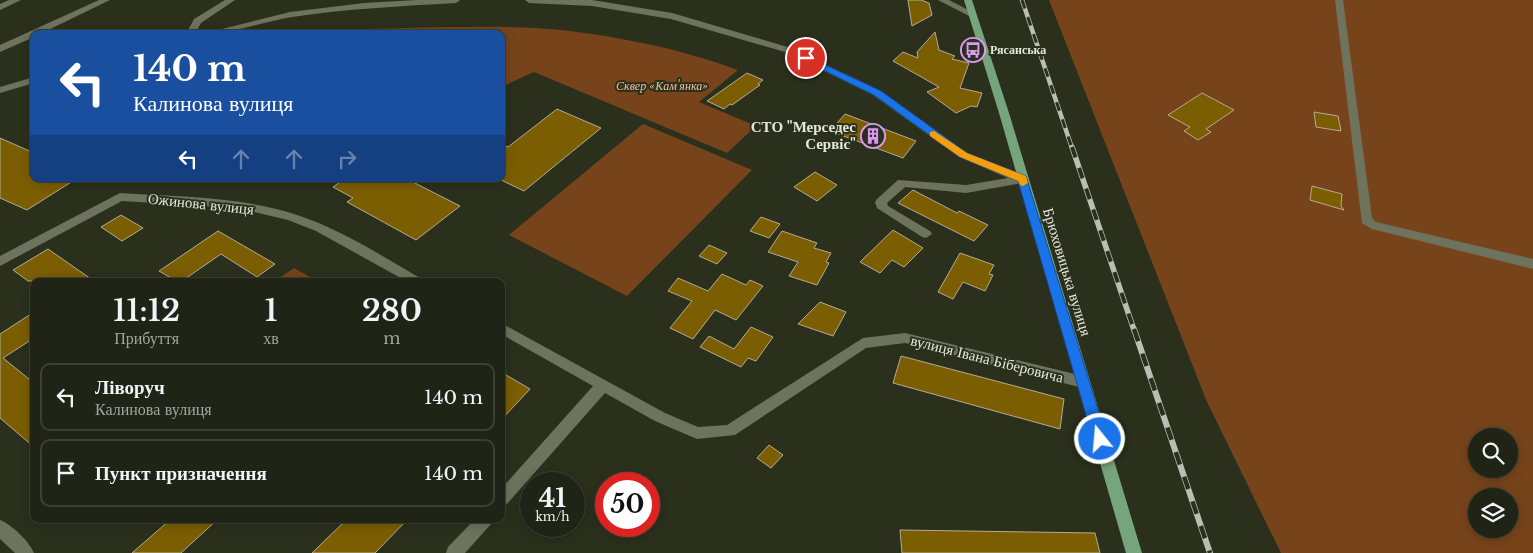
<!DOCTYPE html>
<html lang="uk">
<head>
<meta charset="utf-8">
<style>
	body { margin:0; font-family:"Libre Baskerville",serif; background:#2d3023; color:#f1f3f6; height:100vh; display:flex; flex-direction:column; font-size:19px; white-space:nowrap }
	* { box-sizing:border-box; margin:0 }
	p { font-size:16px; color:#a2a4a1 }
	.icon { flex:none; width:28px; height:28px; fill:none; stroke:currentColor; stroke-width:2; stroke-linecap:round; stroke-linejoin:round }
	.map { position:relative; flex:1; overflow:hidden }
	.side { position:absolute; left:30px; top:278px; width:475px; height:245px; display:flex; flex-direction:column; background:#202416; border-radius:10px; box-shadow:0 2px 12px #0003,0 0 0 1px #3d4135 }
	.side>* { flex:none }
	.guide { position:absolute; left:30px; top:30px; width:475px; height:152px; border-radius:10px; box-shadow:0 2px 12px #0003,0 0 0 1px #3d4135; background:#1a4fa0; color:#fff; overflow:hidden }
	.controls { position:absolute; left:1468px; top:428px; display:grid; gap:10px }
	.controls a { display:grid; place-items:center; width:50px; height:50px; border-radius:50%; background:#202416; box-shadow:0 2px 12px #0003,0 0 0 1px #3d4135; font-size:25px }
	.speed { position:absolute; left:520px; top:472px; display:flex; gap:10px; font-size:25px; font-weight:700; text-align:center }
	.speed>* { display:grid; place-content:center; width:65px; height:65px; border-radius:50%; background:#202416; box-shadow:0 2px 12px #0003,0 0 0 1px #3d4135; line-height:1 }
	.speed small { font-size:12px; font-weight:400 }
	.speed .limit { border:8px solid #d22; background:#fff; color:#111 }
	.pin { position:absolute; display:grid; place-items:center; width:42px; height:42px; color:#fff; margin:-21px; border:2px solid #fff; border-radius:50%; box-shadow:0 1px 5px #0007 }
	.me { position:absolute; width:55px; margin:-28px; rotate:343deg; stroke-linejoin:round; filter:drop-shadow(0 0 4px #0008) }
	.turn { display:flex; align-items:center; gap:18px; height:105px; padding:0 20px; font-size:22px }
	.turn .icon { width:65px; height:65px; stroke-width:2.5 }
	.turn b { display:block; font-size:35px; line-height:42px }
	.lanes { display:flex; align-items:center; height:48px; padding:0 20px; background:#0003; justify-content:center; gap:25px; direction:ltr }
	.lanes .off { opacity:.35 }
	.eta { display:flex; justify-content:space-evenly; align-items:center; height:85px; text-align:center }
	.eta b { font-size:30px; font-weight:600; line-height:35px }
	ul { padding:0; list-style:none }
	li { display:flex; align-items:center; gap:15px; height:68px; margin:0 10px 8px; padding:0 10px; border:2px solid #3d4135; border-radius:10px }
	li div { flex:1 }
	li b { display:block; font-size:19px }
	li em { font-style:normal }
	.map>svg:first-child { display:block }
	.green { fill:#77431b; fill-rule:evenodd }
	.building { fill:#7b5e02; stroke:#b5ab95 }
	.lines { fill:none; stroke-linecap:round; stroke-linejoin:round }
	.minor { fill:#6e735e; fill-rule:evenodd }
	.major { fill:#76a47c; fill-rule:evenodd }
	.rail-far2-casing { stroke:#bbbfb1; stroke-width:4.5 }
	.rail-far1-casing { stroke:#bbbfb1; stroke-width:5.5 }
	.rail-casing { stroke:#bbbfb1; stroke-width:6 }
	.rail-far2 { stroke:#2b301d; stroke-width:3; stroke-dasharray:9; stroke-linecap:butt }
	.rail-far1 { stroke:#2b301d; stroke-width:4; stroke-dasharray:11; stroke-linecap:butt }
	.rail { stroke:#2b301d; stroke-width:4.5; stroke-dasharray:13; stroke-linecap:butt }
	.route { fill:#1a73e8; stroke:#114b97 }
	.slow { fill:#f59e0b }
	.labels { text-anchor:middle; stroke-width:4; stroke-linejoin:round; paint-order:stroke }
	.far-poi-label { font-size:12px; font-weight:bold; fill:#e4e8dc; stroke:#2b301d; text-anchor:start }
	.far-park-label { font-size:12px; font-style:italic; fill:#f6c09c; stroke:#2b301d }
	.poi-label { font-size:15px; font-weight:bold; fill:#e4e8dc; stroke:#2b301d; text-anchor:end }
	.street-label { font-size:15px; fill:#e4e8dc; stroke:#2b301d }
</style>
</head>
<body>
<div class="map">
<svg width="1533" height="553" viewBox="0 0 1533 553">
	<rect width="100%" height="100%" fill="#2b301d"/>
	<!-- green -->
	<path class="green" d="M1049,0h484v553h-252l-74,-151zM1476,436h33v33h-33zM1476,496h33v33h-33z
		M444,27c31,0 62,-1 92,1 64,4 143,20 202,42l-39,32 57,24 -29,27 -193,-81 -33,15v-53h-170l37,-5z
		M643,124l109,46 -125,126 -118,-61z
		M294,268l23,13h-42z"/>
	<!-- building -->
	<path class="building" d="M908,0h13l8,3 3,12 -20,11z
		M935,32l4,18 16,6 -3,3 17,4 -9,25 22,5 -5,14 -6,-1 -15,7 -29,-21 12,-5 -46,-26 10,-9 15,6 -1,-6z
		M747,73l16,7 -5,4 2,1 -28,20 -2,-1 -6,5 -17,-8z
		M1202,93l32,17 -28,19 5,3 -13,8 -14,-9 6,-4 -22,-12z
		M557,109l44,19 -77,63 -23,-11v-36l7,3z
		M1314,112l24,4 3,15 -25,-4z
		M845,114l71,27 -13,17 -73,-27z
		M0,138l34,15v26h42l-49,31 -27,-12z
		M815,172l22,13 -20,16 -23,-14z
		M344,179h63l53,27 -44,34 -69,-38 6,-4 -20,-11z
		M1312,186l30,8 -1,12 3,4 -34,-10z
		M913,190l44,23 2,-2 29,14 -14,16 -76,-38z
		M121,215l22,13 -21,13 -21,-14z
		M761,217l19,7 -11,14 -19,-7z
		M893,230l30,18 -19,19 -12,-7 -12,13 -20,-11z
		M218,231l57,33 -18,13 -36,-23 -39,27h-6l-17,-10z
		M782,231l35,12 -3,5 17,5 -5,9 3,1 -12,22 -28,-9 9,-14 -30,-10z
		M709,245l18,8 -10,11 -18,-8z
		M48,249l46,32h-66l-15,-11z
		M960,253l34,12 -5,9 4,1 -8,16 -22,-9 -10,17 -15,-7z
		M722,274l24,11 4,-5 13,6 -27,34 -21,-10 -22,29 -23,-11 22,-27 -24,-10 10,-13 30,13z
		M820,302l26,10 -13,24 -35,-12z
		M34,312v26l-31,20 31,25v64l-34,-29v-84z
		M751,327l22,10 -17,24 -8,-3 -7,9 -41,-20 9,-11 25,13z
		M901,356l163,43 -4,30 -167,-46z
		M501,372l29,17 -29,31z
		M769,445l14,10 -12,13 -14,-10z
		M171,519h47l-37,34h-49z
		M347,519h61l-33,34h-63z
		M900,530l195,3 5,20h-198z"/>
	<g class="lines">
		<!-- minor -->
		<path class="minor" d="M9,0h12l-21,10v-6z
			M99,0h11l-70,34h-6v3l-34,15v-7z
			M225,0h10l-34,23 -6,11h-9l8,-15z
			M416,0h44l-4,3c-55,3 -110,6 -164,14 -31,5 -59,17 -90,17l88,-22 74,-9z
			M525,0h67l80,13 119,35 90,43 86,62 59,23 2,3 -6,4 -56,10 -61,-6 -18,16 1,3 42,25 2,3 -6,4 -4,-1 -45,-29 -2,-6 2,-3 21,-19 68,5 42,-7 -49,-21 -86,-62 -88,-43 -114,-33 -79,-13 -63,-3z
			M938,0h11l27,14 -1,2h-6z
			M1335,0h8l29,218 4,4 157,37v10l-161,-40 -10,-6z
			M34,77v6l-34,10v-6z
			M120,193c58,4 118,3 174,21 45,14 86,41 126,64l2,3h-16l-90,-50 -28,-11 -51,-12 -115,-7 -122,65v-10z
			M501,323l164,90 33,14 29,-2 136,-87 42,-5 178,43 5,2 2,4 -2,4 -5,2 -178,-45 -39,5 -131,87 -38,4 -42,-18 -50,-28 -99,112 -5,2v-18l92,-103 -92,-52z
			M475,519h18l-2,5 -26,29h-19l2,-6z
			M0,520c12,5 29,21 34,33h-19l-15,-14z"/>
		<!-- major -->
		<path class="major" d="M964,0h8l37,113 133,440h-16l-127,-440z"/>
		<defs>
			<path id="rail-far2" d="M1022,0l50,148"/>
			<path id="rail-far1" d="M1072,147l62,183"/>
			<path id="rail" d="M1134,329l76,224"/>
		</defs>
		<!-- rail-far2 casing -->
		<use href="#rail-far2" class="rail-far2-casing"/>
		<!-- rail-far1 casing -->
		<use href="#rail-far1" class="rail-far1-casing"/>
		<!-- rail casing -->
		<use href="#rail" class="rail-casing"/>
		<!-- rail-far2 -->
		<use href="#rail-far2" class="rail-far2"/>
		<!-- rail-far1 -->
		<use href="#rail-far1" class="rail-far1"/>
		<!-- rail -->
		<use href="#rail" class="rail"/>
	</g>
	<!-- route -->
	<path class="route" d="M806,56l75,35 86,62 59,23 81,263 -2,4 -5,2 -5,-2 -2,-4 -75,-258 -58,-24 -86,-62 -71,-35 -1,-2z"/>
	<!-- slow -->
	<path class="slow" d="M934,131l33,22 59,23 2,7 -5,3 -3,-1 -2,-4 -58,-24 -30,-21v-4z"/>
	<!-- icons -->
	<defs>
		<symbol id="bus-ring" viewBox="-11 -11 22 22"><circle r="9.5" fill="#2b301d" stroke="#dc99f4" stroke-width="1.5"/><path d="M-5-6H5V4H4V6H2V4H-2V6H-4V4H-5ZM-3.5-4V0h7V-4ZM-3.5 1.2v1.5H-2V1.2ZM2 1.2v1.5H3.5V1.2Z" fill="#dc99f4"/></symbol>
		<symbol id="building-ring" viewBox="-11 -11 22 22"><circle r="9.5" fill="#2b301d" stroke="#dc99f4" stroke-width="1.5"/><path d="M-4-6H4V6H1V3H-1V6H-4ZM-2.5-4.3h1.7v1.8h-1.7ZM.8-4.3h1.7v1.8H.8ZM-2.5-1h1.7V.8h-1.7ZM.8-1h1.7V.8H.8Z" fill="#dc99f4"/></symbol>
	</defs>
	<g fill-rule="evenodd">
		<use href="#bus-ring" x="959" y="36" width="28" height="28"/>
		<use href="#building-ring" x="859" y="122" width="28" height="28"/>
	</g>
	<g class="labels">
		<!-- far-poi labels -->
		<g class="far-poi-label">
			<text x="990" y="54">Рясанська</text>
		</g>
		<!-- far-park labels -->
		<g class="far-park-label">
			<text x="662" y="90">Сквер «Кам'янка»</text>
		</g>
		<!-- poi labels -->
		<g class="poi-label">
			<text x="856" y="132">СТО "Мерседес<tspan x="856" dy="17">Сервіс"</tspan></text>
		</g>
		<!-- street labels -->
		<g class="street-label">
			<text transform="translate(201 204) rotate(6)" y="5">Ожинова вулиця</text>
			<text transform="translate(1067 272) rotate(73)" y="5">Брюховицька вулиця</text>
			<text transform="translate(987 359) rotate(14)" y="5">вулиця Івана Біберовича</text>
		</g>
	</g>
</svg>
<div class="controls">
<a><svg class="icon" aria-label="search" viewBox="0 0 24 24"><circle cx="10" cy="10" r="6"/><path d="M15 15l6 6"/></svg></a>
<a><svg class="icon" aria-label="layers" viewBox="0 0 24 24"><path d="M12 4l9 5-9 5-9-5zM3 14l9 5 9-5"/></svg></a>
</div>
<div class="speed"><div>41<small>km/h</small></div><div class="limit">50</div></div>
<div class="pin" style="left:806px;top:58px;background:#d93025"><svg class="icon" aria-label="arrive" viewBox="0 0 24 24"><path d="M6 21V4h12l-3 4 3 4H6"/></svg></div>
<svg class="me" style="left:1100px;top:439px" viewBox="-20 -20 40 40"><circle r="17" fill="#1a73e8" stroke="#fff" stroke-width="3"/><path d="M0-11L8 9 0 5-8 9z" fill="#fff"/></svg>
<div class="guide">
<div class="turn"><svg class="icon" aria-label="left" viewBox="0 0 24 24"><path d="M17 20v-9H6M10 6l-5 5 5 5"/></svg><div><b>140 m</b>Калинова вулиця</div></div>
<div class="lanes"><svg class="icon" aria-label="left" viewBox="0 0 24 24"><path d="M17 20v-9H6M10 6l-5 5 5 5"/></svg><svg class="icon off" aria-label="ahead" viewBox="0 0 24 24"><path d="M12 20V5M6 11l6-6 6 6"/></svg><svg class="icon off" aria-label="ahead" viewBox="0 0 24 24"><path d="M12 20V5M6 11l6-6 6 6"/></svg><svg class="icon off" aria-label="right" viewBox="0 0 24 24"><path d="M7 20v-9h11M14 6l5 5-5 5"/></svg></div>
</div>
<section class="side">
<div class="eta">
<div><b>11:12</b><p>Прибуття</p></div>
<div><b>1</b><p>хв</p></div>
<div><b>280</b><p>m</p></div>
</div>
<ul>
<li><svg class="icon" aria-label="left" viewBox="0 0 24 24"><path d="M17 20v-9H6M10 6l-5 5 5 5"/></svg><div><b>Ліворуч</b><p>Калинова вулиця</p></div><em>140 m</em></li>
<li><svg class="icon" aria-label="arrive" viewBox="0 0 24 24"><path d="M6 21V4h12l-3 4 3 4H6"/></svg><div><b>Пункт призначення</b></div><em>140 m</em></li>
</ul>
</section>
</div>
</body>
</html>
